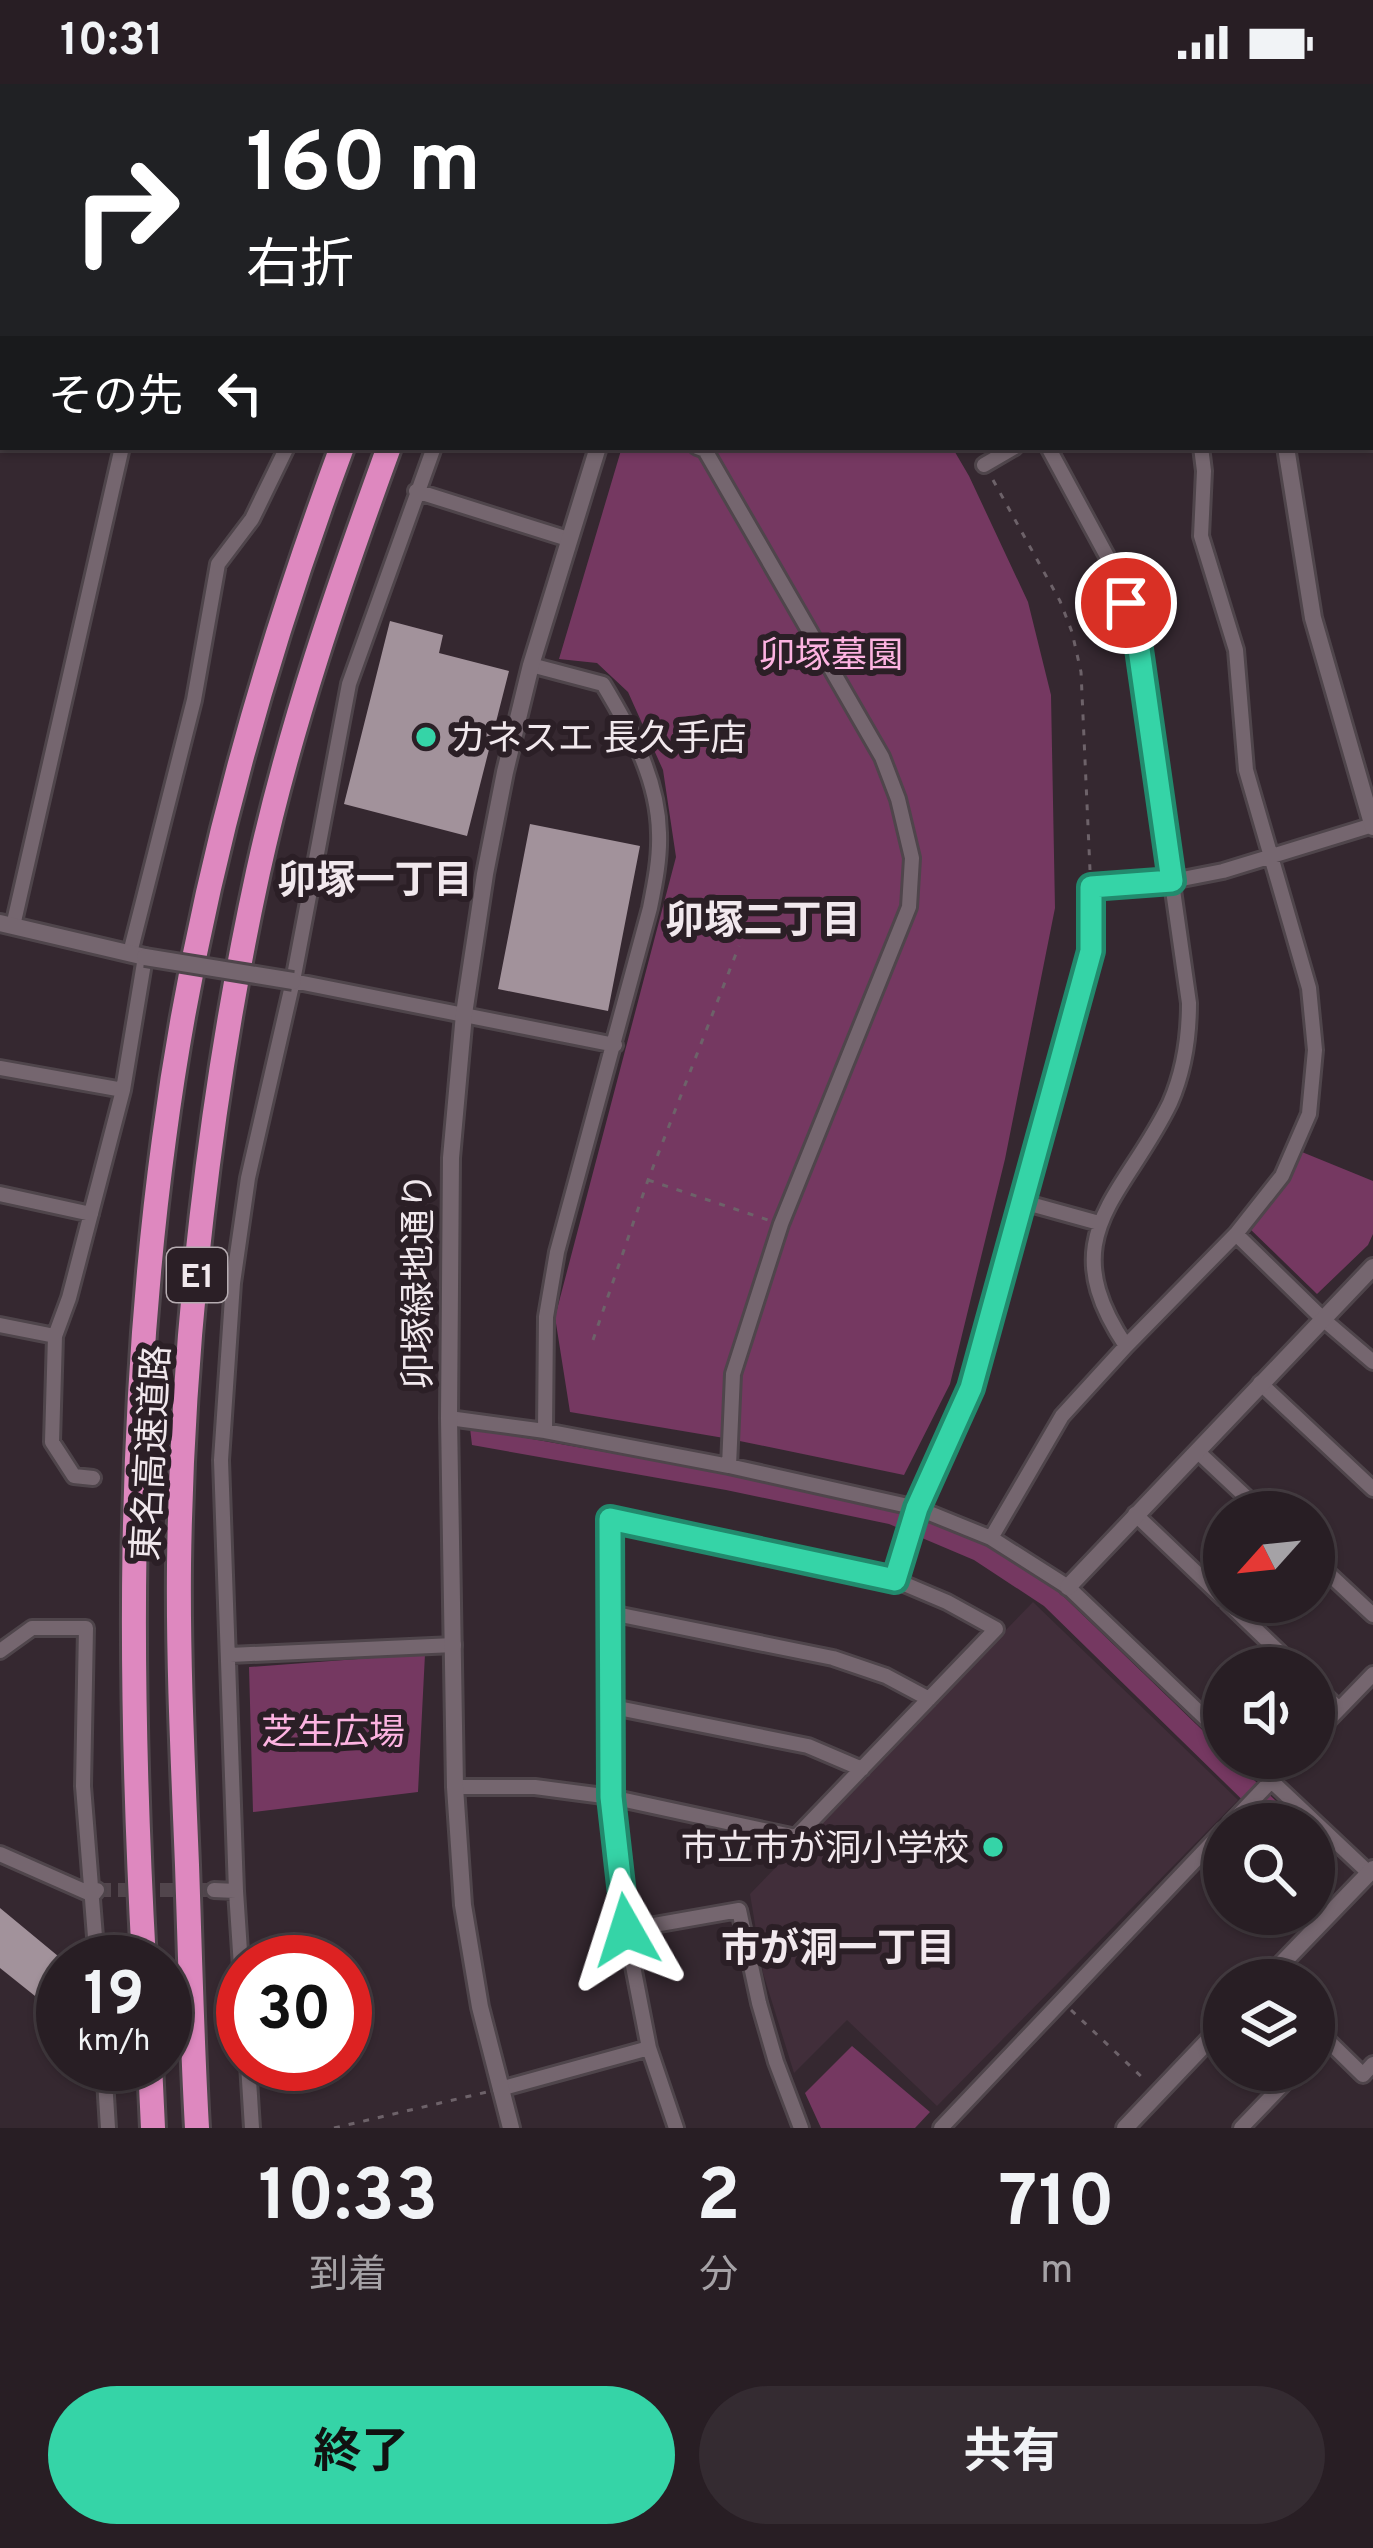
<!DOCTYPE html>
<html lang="ja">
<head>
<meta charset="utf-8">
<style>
	body { margin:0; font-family:Overpass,"Noto Sans JP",sans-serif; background:#342b31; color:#f1f3f6; height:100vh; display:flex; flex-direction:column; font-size:45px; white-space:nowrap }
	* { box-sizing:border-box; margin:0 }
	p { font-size:39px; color:#a5a2a6 }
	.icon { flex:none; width:66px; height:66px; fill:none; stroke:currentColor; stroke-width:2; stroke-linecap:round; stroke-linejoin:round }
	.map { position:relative; height:2044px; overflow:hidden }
	.sheet { display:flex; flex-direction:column; background:#281e24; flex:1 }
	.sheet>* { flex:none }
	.top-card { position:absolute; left:0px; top:0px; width:1374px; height:366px; box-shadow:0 3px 9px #0004,0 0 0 3px #443c41; background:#202124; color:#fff; overflow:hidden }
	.needle { width:78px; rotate:243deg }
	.controls { position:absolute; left:1203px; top:1407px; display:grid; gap:24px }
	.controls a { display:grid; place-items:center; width:132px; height:132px; border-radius:50%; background:#281e24; box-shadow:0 3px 9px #0004,0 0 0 3px #443c41; font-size:60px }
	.speed { position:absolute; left:36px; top:1851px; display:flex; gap:24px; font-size:60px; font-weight:700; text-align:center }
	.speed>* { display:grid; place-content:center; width:156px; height:156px; border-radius:50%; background:#281e24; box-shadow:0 3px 9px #0004,0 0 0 3px #443c41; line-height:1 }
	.speed small { font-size:30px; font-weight:400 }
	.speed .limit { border:18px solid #d22; background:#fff; color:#111 }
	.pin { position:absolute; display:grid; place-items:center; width:102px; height:102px; color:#fff; margin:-51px; border:6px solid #fff; border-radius:50%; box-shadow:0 3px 12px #0007 }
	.me { position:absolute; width:132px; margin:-66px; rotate:354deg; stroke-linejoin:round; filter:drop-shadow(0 0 9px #0008) }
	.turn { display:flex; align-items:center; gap:42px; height:252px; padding:0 48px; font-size:54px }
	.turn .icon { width:156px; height:156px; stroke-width:2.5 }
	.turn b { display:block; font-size:84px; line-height:102px }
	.then { display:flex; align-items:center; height:114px; padding:0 48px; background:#0003; gap:24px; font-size:45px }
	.eta { display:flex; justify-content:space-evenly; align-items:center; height:204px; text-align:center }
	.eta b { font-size:72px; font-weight:700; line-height:84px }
	.cta { display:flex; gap:24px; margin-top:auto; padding:24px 48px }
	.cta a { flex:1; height:138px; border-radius:72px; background:#35d4a7; color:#111; font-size:48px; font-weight:700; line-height:138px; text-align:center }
	.cta a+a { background:#342b31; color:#f1f3f6 }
	.status { display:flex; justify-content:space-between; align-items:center; height:84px; padding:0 60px; background:#281e24; direction:ltr }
	.status svg { height:33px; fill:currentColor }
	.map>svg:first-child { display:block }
	.built { fill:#412e3a }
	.green { fill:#753861 }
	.building { fill:#a2929b }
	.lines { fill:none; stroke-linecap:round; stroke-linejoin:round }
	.minor-tunnel { stroke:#51454c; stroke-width:14; stroke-dasharray:14 7; stroke-linecap:butt }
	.minor-casing { stroke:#4f454b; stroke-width:20 }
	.tertiary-casing { stroke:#4f454b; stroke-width:22 }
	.motorway-casing { stroke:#4f454b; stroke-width:30 }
	.path { stroke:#6d6269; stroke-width:3; stroke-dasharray:6 9; stroke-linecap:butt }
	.minor { stroke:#75666f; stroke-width:14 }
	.tertiary { stroke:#75666f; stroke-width:16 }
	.motorway { stroke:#de88bf; stroke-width:24 }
	.tertiary-bridge-casing { stroke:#4f454b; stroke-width:22; stroke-linecap:butt }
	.tertiary-bridge { stroke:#75666f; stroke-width:16 }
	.route-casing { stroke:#228a6d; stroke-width:30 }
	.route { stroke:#35d4a7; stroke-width:21 }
	.poi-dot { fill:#35d4a7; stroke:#2b1f26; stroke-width:4.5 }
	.labels { text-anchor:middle; stroke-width:12; stroke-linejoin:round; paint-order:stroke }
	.shield { fill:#2b1f26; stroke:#b6acb1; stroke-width:3 }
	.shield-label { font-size:33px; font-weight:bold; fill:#f1e8ed }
	.park-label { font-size:36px; fill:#fdb3e1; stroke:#2b1f26 }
	.poi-label { font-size:36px; fill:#f1e8ed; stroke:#2b1f26; text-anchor:start }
	.street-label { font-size:36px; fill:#f1e8ed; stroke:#2b1f26 }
	.neighbourhood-label { font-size:39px; font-weight:bold; fill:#f1e8ed; stroke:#2b1f26 }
</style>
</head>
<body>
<div class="status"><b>10:31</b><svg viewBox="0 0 49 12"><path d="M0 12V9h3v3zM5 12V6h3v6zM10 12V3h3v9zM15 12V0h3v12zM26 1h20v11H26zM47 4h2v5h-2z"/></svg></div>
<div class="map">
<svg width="1373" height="2044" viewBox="0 0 1373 2044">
	<rect width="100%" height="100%" fill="#352830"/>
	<!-- built -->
	<path class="built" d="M1033,1518l205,198 -301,306 -90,-86 -53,53 -31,-100 -13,-79z"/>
	<!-- green -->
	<path class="green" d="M622,363h330l17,29 59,126 23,93 4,213 -50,251 -55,225 -46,91 -174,-36 -160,-27 -15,-95 121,-460 -13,-87 -35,-78 -31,-29 -38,-4z
		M1297,1066l76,31v53l-5,11 -51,49 -70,-68z
		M470,1344l260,46 168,34 88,35 74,50 164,158v7h7l69,66h-33l-223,-218 -70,-46 -85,-36 -163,-34 -254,-45z
		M425,1570l-7,138 -165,20 -4,-145z
		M852,1962l78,66 -15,16h-94l-16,-35z"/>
	<!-- building -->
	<path class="building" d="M390,537l53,14 -4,18 70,18 -42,165 -123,-32z
		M530,740l110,22 -32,165 -110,-22z
		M0,1824l64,53 -29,35 -35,-28z"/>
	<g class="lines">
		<!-- minor-tunnel -->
		<path class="minor-tunnel" d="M97,1806h117"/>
		<defs>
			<path id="minor" d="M277,0l2,3
				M383,0l4,3
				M1078,0l3,3
				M1240,0l1,3
				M1356,0l1,3
				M572,2l4,1
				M218,3l1,-3
				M415,3l2,-3
				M859,3l1,-3
				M967,3l1,-3
				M1370,3h3
				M1371,93l2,13
				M697,363l8,3 177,307 16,42 14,59 -3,49 -128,317 -48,150 -4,92
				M1048,363l67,124 22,65 52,367c0,34 -5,68 -19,100 -46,95 -119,132 -44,243
				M984,381l31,-18
				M416,407l152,48
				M531,581l72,19c27,45 55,94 56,149 1,25 -4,50 -9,75l-93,344 -11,65 -1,114
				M13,842l109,-479
				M130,869l64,-253 24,-136 34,-45 35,-72
				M293,897l322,64
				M0,984l123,22
				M0,1110l91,20
				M1023,1118l76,21
				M1236,1150l88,86 49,42
				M0,1241l55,11
				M1260,1299l113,106
				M449,1334l96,13 184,35 188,42 74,30 77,49 156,149
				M1197,1367l65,61
				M93,1394l-19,-2 -22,-34 3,-106 14,-38 54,-208 22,-133
				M1135,1430l89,85
				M991,1454l71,-122 64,-70 110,-112 46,-58 27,-62 6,-64 -6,-62 -63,-218 -10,-120 -35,-114 3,-65 -3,-24
				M1314,1476l59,55
				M895,1496l22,-72 54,-120 120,-437v-64l81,-6 51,-10 150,-46
				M1227,1518l69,66
				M611,1529l222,45 53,18 43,23
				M0,1567l32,-23h54l-3,158 14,176
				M230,1571l224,-10
				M1314,1601l25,24
				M613,1623l195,39 54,23
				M1314,1651l59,-61
				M1247,1674l122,115
				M455,1703h80l76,10 185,40 200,-208 -49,-27 -52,-22 -284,-61v278l15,133 23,118 27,80
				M1230,1740l63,-66
				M0,1770l93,41 4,-5
				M214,1806l22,1 7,106
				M236,1807l-15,-431 12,-177 15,-105 45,-197 56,-297 85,-237
				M626,1846l113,-20 20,93 17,59 25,66
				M1314,1943l49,48 10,-11
				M1314,1968l13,-13
				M104,1980l4,64
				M248,1980l4,64
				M500,2005l149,-41
				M941,2044l283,-298
				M1241,2044l56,-58"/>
			<path id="tertiary" d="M76,3l1,-3
				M721,3l1,-3
				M1371,278h2
				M0,310l3,-11
				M1286,363l27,171 60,209
				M0,839l145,34
				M1068,1503l305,-320
				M1266,1896l107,-111
				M511,2044l-31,-121 -17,-102 -8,-118 -6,-369 2,-260 13,-144 21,-140 20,-102 26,-107 67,-218
				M1125,2044l99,-104"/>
			<path id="motorway" d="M485,3l1,-3
				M534,3l1,-3
				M144,1878c-15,-275 -17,-550 20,-823 31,-237 95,-469 178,-692
				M150,1980l3,64
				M197,2044c-5,-88 -7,-175 -10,-263 -4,-100 -9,-200 -8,-300 3,-226 31,-472 79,-693 32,-146 80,-285 131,-425"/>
		</defs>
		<!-- minor casing -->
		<use href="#minor" class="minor-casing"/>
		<!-- tertiary casing -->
		<use href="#tertiary" class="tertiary-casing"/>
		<!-- motorway casing -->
		<use href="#motorway" class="motorway-casing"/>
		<!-- path -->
		<path class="path" d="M993,396l67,121 12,31 9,40 9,198
			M648,1096l120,40
			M593,1256l55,-160 91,-234
			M1071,1926l75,71
			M334,2044l153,-36"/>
		<!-- minor -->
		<use href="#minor" class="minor"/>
		<!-- tertiary -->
		<use href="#tertiary" class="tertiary"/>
		<!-- motorway -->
		<use href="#motorway" class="motorway"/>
		<defs>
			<path id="tertiary-bridge" d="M145,873l148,24"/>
		</defs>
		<!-- tertiary-bridge casing -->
		<use href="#tertiary-bridge" class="tertiary-bridge-casing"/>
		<!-- tertiary-bridge -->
		<use href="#tertiary-bridge" class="tertiary-bridge"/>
	</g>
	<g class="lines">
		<defs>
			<path id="route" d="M626,1846l-15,-133 -1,-278 285,61 22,-72 54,-120 120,-437v-64l81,-6 -35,-246 -11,-32"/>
		</defs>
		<!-- route casing -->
		<use href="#route" class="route-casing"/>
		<!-- route -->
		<use href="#route" class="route"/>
	</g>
	<!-- markers -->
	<g class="poi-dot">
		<circle cx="426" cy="653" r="12"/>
		<circle cx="993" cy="1763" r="12"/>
	</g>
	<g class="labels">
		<!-- shield labels -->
		<rect class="shield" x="167" y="1164" width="60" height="54" rx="9"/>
		<g class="shield-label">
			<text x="197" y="1203">E1</text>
		</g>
		<!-- park labels -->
		<g class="park-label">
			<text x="831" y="583">卯塚墓園</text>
			<text x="333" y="1660">芝生広場</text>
		</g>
		<!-- poi labels -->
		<g class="poi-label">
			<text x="450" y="666">カネスエ 長久手店</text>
			<text x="969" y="1776" text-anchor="end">市立市が洞小学校</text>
		</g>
		<!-- street labels -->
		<g class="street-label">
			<text transform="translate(417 1197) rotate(-90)" y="13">卯塚緑地通り</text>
			<text transform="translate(150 1369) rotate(-87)" y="13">東名高速道路</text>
		</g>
		<!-- neighbourhood labels -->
		<g class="neighbourhood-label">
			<text x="375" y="809">卯塚一丁目</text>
			<text x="763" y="849">卯塚二丁目</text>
			<text x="838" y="1877">市が洞一丁目</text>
		</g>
	</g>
</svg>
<div class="controls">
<a><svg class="needle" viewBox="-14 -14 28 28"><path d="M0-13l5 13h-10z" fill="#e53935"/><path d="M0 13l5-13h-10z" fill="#a5a2a6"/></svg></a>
<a><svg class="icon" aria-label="sound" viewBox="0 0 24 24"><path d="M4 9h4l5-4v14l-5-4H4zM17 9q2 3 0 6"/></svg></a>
<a><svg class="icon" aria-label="search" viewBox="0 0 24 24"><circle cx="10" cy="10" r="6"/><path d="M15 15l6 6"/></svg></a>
<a><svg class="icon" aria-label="layers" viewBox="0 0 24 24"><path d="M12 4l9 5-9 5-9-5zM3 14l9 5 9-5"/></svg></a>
</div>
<div class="speed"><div>19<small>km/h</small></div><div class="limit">30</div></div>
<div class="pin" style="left:1126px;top:519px;background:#d93025"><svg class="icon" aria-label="arrive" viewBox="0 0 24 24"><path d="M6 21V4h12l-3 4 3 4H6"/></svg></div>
<svg class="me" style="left:626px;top:1846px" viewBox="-20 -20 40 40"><path d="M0-17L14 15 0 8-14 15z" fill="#35d4a7" stroke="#fff" stroke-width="4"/></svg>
<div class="top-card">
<div class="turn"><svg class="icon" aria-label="right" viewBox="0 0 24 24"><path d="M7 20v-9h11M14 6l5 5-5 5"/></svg><div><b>160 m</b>右折</div></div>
<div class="then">その先<svg class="icon" aria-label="left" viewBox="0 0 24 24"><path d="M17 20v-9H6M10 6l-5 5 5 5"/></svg></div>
</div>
</div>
<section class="sheet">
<div class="eta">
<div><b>10:33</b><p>到着</p></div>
<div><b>2</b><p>分</p></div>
<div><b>710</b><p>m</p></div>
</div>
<div class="cta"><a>終了</a><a>共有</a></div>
</section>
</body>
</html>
